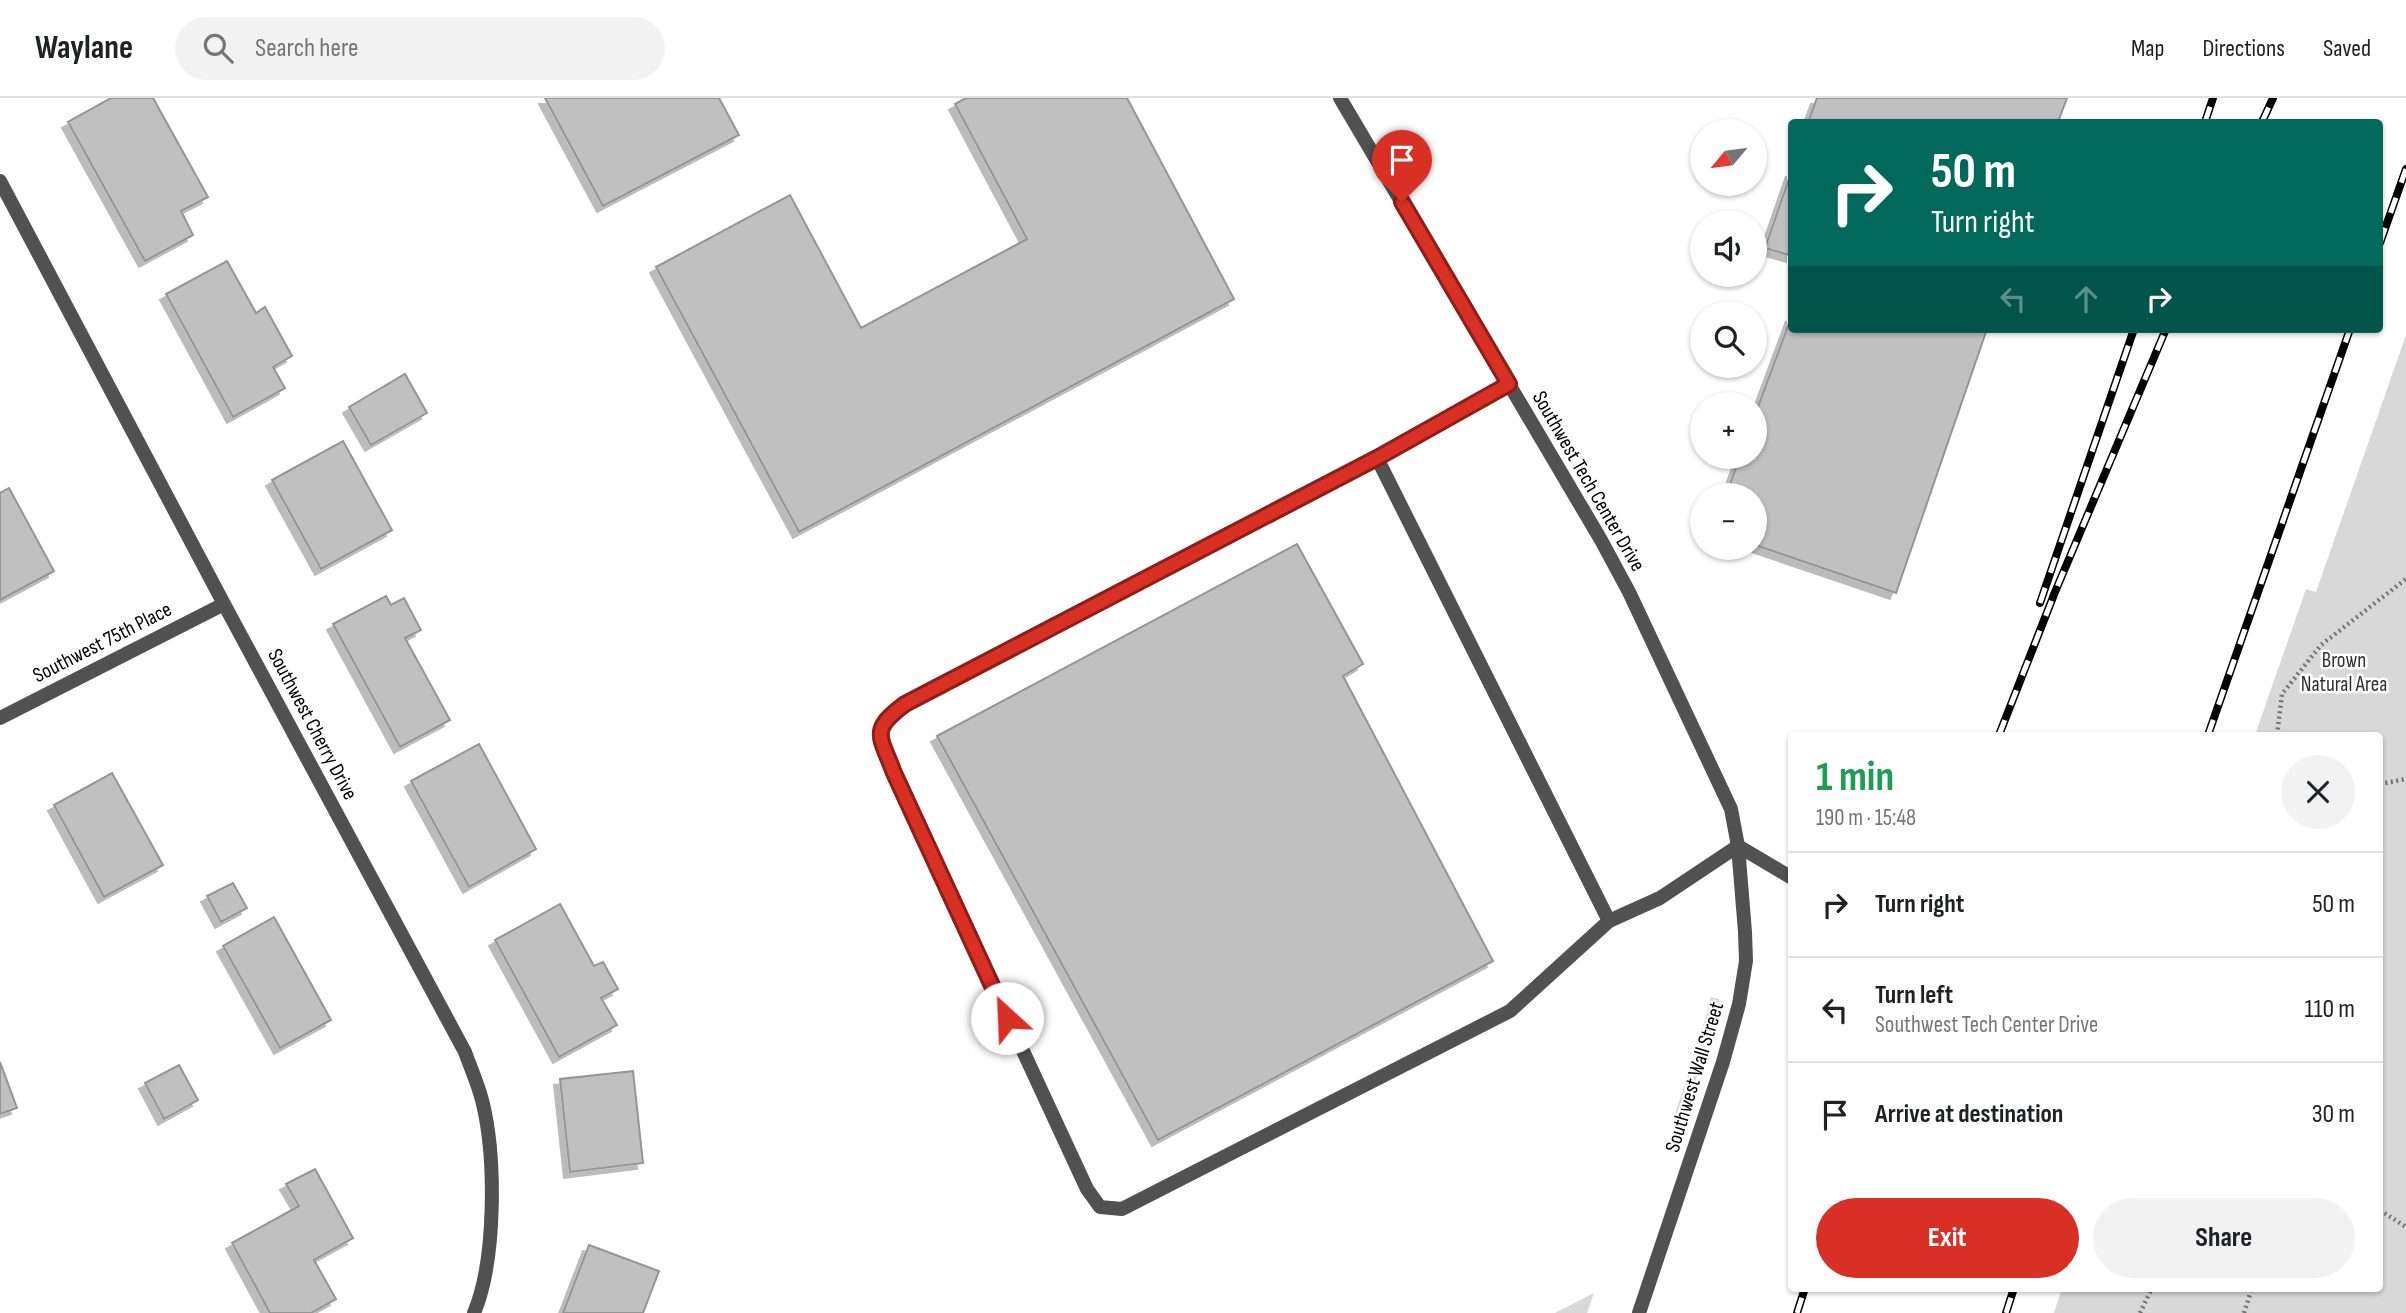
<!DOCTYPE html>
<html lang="en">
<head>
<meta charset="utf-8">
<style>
	body { margin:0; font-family:"Sofia Sans Condensed",sans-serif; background:#f2f2f2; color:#202124; height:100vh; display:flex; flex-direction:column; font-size:26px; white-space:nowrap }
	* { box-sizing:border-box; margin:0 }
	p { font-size:23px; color:#757577 }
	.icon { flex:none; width:38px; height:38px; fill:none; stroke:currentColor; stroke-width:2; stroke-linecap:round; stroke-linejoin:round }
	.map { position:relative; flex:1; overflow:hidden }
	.drawer { position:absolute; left:1788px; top:634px; width:595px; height:560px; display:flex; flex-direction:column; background:#fff; border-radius:7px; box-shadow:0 2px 5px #0004 }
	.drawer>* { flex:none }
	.banner { position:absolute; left:1788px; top:21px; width:595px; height:214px; border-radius:7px; box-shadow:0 2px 5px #0004; background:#00695c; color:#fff; overflow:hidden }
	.needle { width:46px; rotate:241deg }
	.fabs { position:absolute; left:1690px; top:21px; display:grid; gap:14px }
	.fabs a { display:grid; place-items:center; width:77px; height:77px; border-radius:50%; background:#fff; box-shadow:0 2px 5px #0004; font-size:35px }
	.pin { position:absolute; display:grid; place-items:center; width:60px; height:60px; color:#fff; margin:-72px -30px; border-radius:50% 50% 50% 0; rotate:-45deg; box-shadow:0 0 7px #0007 }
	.pin .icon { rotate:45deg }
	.me { position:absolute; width:77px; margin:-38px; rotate:335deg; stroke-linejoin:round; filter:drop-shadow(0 0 5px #0008) }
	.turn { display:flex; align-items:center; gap:24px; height:147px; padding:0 28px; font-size:32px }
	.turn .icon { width:91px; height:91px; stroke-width:2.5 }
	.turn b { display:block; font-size:49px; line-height:60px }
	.lanes { display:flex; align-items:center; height:66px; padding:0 28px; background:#0003; justify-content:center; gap:35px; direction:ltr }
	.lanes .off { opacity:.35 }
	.round { display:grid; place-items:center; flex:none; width:74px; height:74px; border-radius:37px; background:#f2f2f2 }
	.overview { display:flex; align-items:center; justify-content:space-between; height:119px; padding:0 28px }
	h1 { font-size:42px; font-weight:700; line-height:52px; color:#1e9e55 }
	.action { display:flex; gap:14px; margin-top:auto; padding:14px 28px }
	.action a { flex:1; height:80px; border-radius:42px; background:#d93025; color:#fff; font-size:28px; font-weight:700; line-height:80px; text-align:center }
	.action a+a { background:#f2f2f2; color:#202124 }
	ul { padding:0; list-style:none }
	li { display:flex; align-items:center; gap:21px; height:105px; padding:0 28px; border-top:2px solid #e0e0e0 }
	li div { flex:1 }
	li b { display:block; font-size:26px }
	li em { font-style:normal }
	header { display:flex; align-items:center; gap:42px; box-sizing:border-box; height:98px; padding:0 35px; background:#fff; border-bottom:2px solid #e0e0e0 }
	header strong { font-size:33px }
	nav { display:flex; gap:38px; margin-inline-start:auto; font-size:24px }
	.search { width:490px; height:63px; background:#f2f2f2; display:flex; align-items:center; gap:18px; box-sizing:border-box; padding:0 24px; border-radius:38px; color:#757577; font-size:26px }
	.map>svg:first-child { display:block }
	.green { fill:#d8d8d8 }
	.building { fill:#c0c0c0; stroke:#959595; stroke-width:2; filter:url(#shadow) }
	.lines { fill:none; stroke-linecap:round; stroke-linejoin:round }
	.path { stroke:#737373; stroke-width:4.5; stroke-dasharray:2 3.5; stroke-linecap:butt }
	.service { stroke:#515151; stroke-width:14 }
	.minor { stroke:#515151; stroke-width:14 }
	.tertiary { stroke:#515151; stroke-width:14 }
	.rail-casing { stroke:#000; stroke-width:8 }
	.rail { stroke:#fff; stroke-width:5; stroke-dasharray:16; stroke-linecap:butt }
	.route-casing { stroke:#8d1f18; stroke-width:18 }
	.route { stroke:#d93025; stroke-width:12 }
	.labels { text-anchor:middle; stroke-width:5; stroke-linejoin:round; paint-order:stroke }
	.street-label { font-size:21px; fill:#000; stroke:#fff }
	.park-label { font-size:21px; fill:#2f2f2f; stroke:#fff }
</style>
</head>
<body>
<header>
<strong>Waylane</strong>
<div class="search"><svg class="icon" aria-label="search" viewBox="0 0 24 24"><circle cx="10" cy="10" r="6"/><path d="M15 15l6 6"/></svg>Search here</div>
<nav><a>Map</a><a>Directions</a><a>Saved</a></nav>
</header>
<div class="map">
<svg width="2406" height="1215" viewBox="0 0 2406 1215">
	<defs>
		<filter id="shadow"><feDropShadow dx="-6" dy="6" stdDeviation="0" flood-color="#0004"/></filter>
	</defs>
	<rect width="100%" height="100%" fill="#fff"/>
	<!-- green -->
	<path class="green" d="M2406,237v978h-352l8,-25h318v-553h-125l51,-146 10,3z
		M1711,899l8,2 -12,49 -26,75 -8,-3 25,-75z
		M1594,1195l-7,20h-32z"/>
	<!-- building -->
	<path class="building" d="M111,0h42l55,99 -27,14 12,24 -48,26 -77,-139z
		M545,0h174l20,37 -136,71z
		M966,0h161l107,201 -435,233 -143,-265 134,-72 71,133 166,-89 -72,-135z
		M1817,0h250l-9,24h-250z
		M1792,72v86l-27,-8z
		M227,163l29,52 9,-6 27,49 -19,11 12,21 -52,29 -67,-123z
		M1792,217v14h195l-91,264 -141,-48v-50h-29l14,-38h15v-42z
		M405,276l22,39 -56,32 -22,-38z
		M343,343l49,89 -71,39 -49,-89z
		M9,390l45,83 -54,29v-107z
		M1297,446l66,120 -20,12 150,285 -335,179 -221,-404z
		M386,498l5,9 13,-7 17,32 -16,8 45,82 -50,27 -67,-123z
		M479,646l57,105 -67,38 -58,-106z
		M112,675l51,92 -59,32 -50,-92z
		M233,785l14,25 -26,14 -14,-26z
		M560,806l34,62 9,-4 15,27 -17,9 16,27 -58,32 -64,-117z
		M274,819l57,103 -51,28 -57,-102z
		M0,964l17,46 -17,6z
		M179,967l19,35 -34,19 -19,-36z
		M633,973l10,92 -73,9 -10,-93z
		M315,1071l38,69 -39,22 22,39 -25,14h-41l-38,-70 67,-37 -13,-22z
		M589,1147l70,26 -16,42h-80z"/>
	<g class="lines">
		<!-- path -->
		<path class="path" d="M2277,637l5,-41 39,-49 85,-66
			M2380,686l26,-5
			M2380,1112l26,17
			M2140,1215l12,-25
			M2244,1215l8,-25"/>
		<!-- service -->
		<path class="service" d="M1509,286l-132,74 -471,246 -21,15 -5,17 14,37 193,416 13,18 22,2 388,-198 99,-90 51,-23 78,-52 54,32
			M1377,360l232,463"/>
		<!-- minor -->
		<path class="minor" d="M0,83l224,423 241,448c6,17 14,34 18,52 13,55 13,157 -9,209
			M0,620l224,-114"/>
		<!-- tertiary -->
		<path class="tertiary" d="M1340,0l261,442 28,52 102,217 7,37 7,86 1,29 -7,43 -16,58 -84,251"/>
		<defs>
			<path id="rail" d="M2205,24l8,-24
				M2262,24l11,-24
				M2380,145l26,-74
				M2040,505l94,-274
				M1999,637l56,-143 111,-263
				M2208,637l142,-406
				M1797,1215l8,-25
				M2006,1215l8,-25"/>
		</defs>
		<!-- rail casing -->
		<use href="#rail" class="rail-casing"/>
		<!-- rail -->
		<use href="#rail" class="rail"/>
	</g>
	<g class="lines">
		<defs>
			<path id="route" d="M1007,920l-113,-245c-14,-38 -25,-42 11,-69l472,-246 132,-74 -107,-182"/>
		</defs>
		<!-- route casing -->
		<use href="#route" class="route-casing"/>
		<!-- route -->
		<use href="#route" class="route"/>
	</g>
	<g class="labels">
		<!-- street labels -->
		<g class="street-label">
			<text transform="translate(1589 383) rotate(60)" y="7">Southwest Tech Center Drive</text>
			<text transform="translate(102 544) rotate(-27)" y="7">Southwest 75th Place</text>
			<text transform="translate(313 626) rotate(62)" y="7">Southwest Cherry Drive</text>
			<text transform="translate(1694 979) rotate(-73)" y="7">Southwest Wall Street</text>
		</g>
		<!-- park labels -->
		<g class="park-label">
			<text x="2344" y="569">Brown<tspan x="2344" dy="24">Natural Area</tspan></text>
		</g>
	</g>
</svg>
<div class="fabs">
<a><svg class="needle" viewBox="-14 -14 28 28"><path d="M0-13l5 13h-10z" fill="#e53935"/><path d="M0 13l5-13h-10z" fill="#757577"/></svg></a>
<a><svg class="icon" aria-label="sound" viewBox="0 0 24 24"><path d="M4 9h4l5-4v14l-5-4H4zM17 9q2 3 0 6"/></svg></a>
<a><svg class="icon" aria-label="search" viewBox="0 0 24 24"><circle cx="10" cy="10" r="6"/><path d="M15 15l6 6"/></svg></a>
<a>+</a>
<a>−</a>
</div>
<div class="pin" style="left:1402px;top:104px;background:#d93025"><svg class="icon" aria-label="arrive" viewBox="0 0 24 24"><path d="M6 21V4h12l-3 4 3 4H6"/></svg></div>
<svg class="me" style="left:1007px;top:920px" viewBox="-20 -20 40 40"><circle r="19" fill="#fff"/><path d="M0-13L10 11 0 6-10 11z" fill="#d93025"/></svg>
<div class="banner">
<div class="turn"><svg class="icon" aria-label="right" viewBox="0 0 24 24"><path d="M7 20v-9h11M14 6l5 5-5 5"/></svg><div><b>50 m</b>Turn right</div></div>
<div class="lanes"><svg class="icon off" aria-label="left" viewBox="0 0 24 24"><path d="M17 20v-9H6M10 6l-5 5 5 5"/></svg><svg class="icon off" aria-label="ahead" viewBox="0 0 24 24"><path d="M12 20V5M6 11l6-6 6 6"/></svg><svg class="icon" aria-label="right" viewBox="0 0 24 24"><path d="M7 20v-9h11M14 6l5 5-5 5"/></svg></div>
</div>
<section class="drawer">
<div class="overview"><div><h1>1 min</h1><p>190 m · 15:48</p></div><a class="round"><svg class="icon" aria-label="close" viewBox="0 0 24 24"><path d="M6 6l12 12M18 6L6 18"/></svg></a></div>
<ul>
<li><svg class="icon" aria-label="right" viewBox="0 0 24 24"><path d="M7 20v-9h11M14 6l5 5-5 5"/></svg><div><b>Turn right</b></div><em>50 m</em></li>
<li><svg class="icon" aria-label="left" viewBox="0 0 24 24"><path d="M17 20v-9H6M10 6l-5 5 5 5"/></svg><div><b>Turn left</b><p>Southwest Tech Center Drive</p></div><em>110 m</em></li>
<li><svg class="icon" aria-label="arrive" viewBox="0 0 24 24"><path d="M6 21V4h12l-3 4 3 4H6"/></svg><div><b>Arrive at destination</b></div><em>30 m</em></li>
</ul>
<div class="action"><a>Exit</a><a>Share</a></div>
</section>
</div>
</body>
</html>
